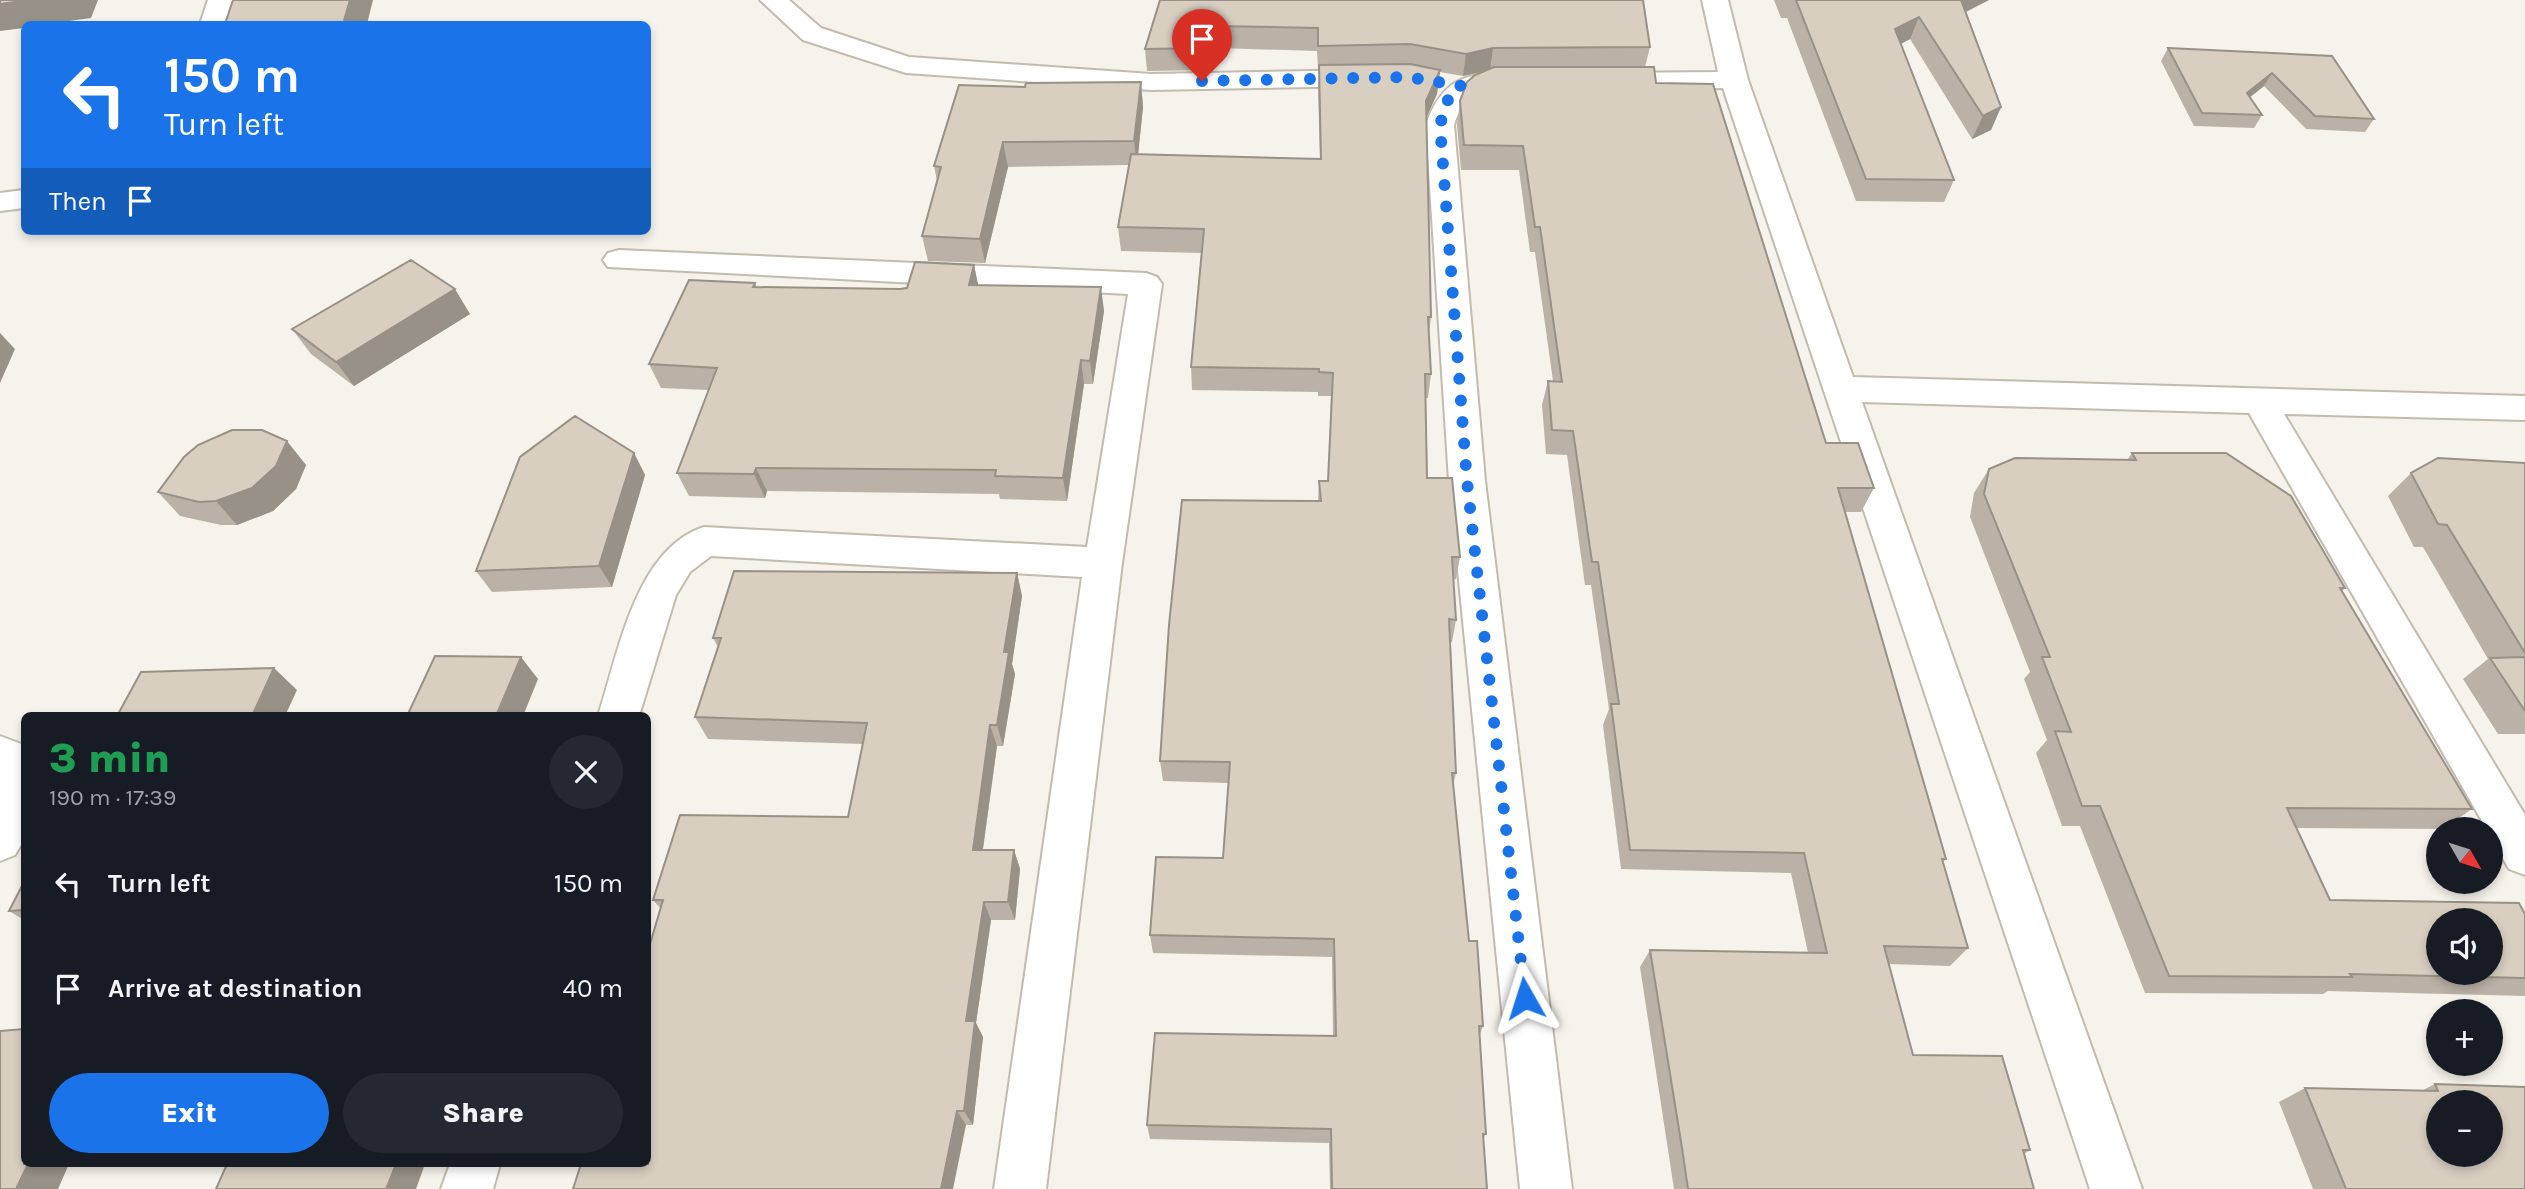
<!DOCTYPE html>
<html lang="en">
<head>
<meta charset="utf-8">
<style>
	body { margin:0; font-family:Karla,sans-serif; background:#242831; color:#f1f3f6; height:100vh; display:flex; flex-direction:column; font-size:26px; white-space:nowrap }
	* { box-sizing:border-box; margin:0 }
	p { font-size:23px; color:#9ea1a6 }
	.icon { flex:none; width:38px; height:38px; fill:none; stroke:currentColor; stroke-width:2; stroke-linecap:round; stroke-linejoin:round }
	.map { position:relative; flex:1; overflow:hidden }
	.drawer { position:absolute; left:21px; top:712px; width:630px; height:455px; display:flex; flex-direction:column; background:#171b24; border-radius:10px; box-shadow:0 4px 10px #0003 }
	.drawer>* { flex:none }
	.guide { position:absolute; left:21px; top:21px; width:630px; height:214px; border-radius:10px; box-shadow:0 4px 10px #0003; background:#1a73e8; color:#fff; overflow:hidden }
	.needle { width:46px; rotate:129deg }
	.controls { position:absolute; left:2426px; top:817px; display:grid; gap:14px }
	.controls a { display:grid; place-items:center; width:77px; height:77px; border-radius:50%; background:#171b24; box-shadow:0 4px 10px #0003; font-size:35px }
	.pin { position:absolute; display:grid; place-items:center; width:60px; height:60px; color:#fff; margin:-72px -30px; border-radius:50% 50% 50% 0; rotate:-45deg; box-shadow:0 0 7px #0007 }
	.pin .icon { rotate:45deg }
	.me { position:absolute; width:77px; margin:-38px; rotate:354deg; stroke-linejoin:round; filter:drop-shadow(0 0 5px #0008) }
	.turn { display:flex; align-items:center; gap:24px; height:147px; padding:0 28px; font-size:32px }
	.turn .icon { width:91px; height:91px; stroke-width:2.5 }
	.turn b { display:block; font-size:49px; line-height:60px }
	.then { display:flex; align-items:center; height:66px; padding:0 28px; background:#0003; gap:14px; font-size:26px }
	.round { display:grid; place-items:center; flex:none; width:74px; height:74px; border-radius:37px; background:#242831 }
	.overview { display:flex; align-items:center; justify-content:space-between; height:119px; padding:0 28px }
	h1 { font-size:42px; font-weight:800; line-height:52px; color:#1e9e55 }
	.primary-button { display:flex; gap:14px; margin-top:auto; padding:14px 28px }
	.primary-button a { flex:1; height:80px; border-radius:42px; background:#1a73e8; color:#fff; font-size:28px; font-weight:800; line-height:80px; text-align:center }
	.primary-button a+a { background:#242831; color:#f1f3f6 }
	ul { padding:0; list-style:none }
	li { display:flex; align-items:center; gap:21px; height:105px; padding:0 28px }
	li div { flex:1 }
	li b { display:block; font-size:26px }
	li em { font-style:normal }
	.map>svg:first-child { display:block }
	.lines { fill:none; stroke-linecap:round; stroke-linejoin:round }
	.minor-casing { stroke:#c2bbae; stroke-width:4 }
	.minor { fill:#fff; fill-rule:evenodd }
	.wall { fill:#bab2a6 }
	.shaded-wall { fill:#979187 }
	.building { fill:#d8cfc1; stroke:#979187; stroke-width:2; fill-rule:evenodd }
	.route { stroke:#1a73e8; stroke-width:12; stroke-dasharray:0 21.6 }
</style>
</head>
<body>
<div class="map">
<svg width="2525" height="1189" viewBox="0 0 2525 1189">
	<rect width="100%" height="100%" fill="#f6f3ec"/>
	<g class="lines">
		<defs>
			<path id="minor" d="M208,0h26l-8,24h-26z
				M760,0h29l32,28 88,29 242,17 221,-4 10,2 4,6 -4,6 -10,2 -221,4 -245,-17 -103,-33z
				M1702,0h26l20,80 105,297 672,19v24l-241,-6 241,401v60l-16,-6 -19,-33v-6h-3l-238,-417 -387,-11 280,787h-52l-367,-1101 -119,1 -10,-2 -4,-6 4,-6 10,-2 114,-1z
				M1516,73l10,2 4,6 -4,6c-38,9 -56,-8 -72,38l31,356 87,708h-52l-71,-708 -23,-356c17,-49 42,-52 90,-52z
				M24,190v18l-24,3v-18z
				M619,250l527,23 11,4 5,7 -40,279 -76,626h-52l88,-612 -371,-21 -21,16 -14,23 -37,121h-41c20,-61 37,-167 106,-189l383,20 41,-253 -520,-27 -5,-7 5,-7z
				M0,736l24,9v95l-9,15 -15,6z
				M450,1164h50l-7,25h-52z"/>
		</defs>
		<!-- minor casing -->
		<use href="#minor" class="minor-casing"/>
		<!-- minor -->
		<use href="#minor" class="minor"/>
	</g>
	<!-- wall -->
	<path class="wall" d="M1160,0l490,47 -5,20 11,16 170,360 48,45 -13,24h-16l101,347 -3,3 25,86 -18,18 -61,-2 24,91 117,95 -6,4 10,35h-360l-34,-222 10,-17 158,3 -17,-80 -170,-4 -18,-144 6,-16 -18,-124h-6l-18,-130 -21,-1 -4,-49 6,-24h5l-18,-129h-5l-11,-82h-58l-4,-45 3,-24 21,-29 -18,4 -23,-4 -3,22 -11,24 5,199 -2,17 2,40 -3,24h-2l1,80 33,79 -4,22h-3l3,41 -4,22h-2l6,131 -3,13 16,155 14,85 -4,11 7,97 -3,5 4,50h-157l-1,-46 -179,-4 -3,-14 186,-89 -1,-79 -179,-4 -3,-18 73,-77 6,-75 -66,-2 -3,-20 158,-260 1,-20h9l3,-85h-13v-4l-126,-2 -1,-23 10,-114 -80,-2 -3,-24 11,-62 -121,2 -23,96 -57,-2 -6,-25 15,-55 -3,-15 91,-79 116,-5 2,25 -5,47 182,5 -2,-70 1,-21h-1l-1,-17 -100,-3 -6,22 -64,1 -2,-22z
		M1774,0h215l-23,12 35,95 -10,23 -19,9 -62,-100 -9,5 53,136 -10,22 -88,-1 -69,-183h-6z
		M2168,48l164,8 42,63 -9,13 -59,-3 -42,-43 -14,11 12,18 -8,13 -60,-2 -33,-65z
		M974,265l4,20 126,26 -11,73h-9l-17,117 -67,-2 -1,-5 -232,-3 -2,7 -76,-2 -12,-23 31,-83 -47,-2 -12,-24 106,-81 2,4 143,2z
		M470,314l-116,72 -43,-32 -19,-25z
		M634,453l11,22 -33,112 -120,5 -16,-21z
		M2132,453l213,135 -3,3 130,218 -29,20 -146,-1 33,72 195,14v82l-197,-5 -5,3 -178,-1 -65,-167h-18l-26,-73 11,-13 -23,-61 6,-7 -60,-155 4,-24 15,-24 138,-9z
		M2525,463v271h-27l-35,-55 25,-20 -65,-112h-9l-26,-51 23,-23z
		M306,465l-10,24 -23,22 -36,14h-16l-41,-9 -22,-24z
		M1017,573l5,23 -10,68 3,10 -12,72h-6l-14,104h31l6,19 -5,51h-24l-15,103 7,14 -10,88h-7l-305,-216 -8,-9 195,-83 15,-73 -155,-5 -13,-22 23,-70 -5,-9z
		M24,882v38l-15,-9z
		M2435,1084l90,105h-212l-34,-87 26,-14 116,3z"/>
	<!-- shaded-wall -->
	<path class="shaded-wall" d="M30,0h68l-7,18 -44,6h-23v4l-24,3v-27z
		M350,0h23l-6,24h-24z
		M1959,0h30l-38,19z
		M1919,17l-9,22 -23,12 8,-22z
		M1216,26l1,22 -6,22 -1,-22z
		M1493,48l-3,22 -27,6 3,-22z
		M1440,70l-3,24 -14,31 3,-24z
		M2272,73l-8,13 -25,20 8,-13z
		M1141,82l2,25 -6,58 -3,-24z
		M2001,107l-10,23 -19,9 11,-23z
		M1003,142l5,25 -23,96 -5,-24z
		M191,231h12l-9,4z
		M974,265l5,24 -10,-4z
		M1101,287l3,24 -11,73 -3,-23z
		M455,289l15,25 -116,72 -18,-24z
		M0,333l15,16 -15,34z
		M1081,360l3,24 -17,117 -4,-23z
		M287,441l19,24 -10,24 -23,22 -36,14 -21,-24z
		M634,453l11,22 -33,112 -13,-21z
		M756,468l11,23 -2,7 -11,-24z
		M1017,573l5,23 -10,68 3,10 -12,72 -6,-21 7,-73z
		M521,657l17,22 -15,37h-27z
		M274,668l23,22 -12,26h-33z
		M990,725l7,21 -17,123 -7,-19z
		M1014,850l6,19 -5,51 -7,-18z
		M984,902l7,18 -15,103 7,14 -10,88 -9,-14 2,-90z
		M957,1111l9,14 -13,64h-12z
		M28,1164h41l-11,25h-42z
		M396,1164h29l-9,25h-30z"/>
	<!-- building -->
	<path class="building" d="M0,0h30l-30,4z
		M233,0h117l-7,24h-118z
		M1160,0h483l7,47 -157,1 -27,6 -56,-10 -92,2v-18l-102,-2 -6,22 -65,1z
		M1796,0h165l40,107 -18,9 -64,-99 -24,12 59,151 -88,-1z
		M2168,48l164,8 42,63 -59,-3 -43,-43 -25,20 15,22 -60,-2z
		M1410,64l30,6 -14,31 5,216h-3l3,57h-6l2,104h25l8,79h-8l4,63 -7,-1 7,154h-4l17,168h8l6,85h-4l7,108h-3l4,55h-155l-1,-60 -184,-4 8,-92 181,3 -2,-97 -184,-4 6,-78 67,1 7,-96 -70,-1 9,-136 13,-125 139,1 -2,-20h9l5,-108 -14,-1v-3l-128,-2 13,-138 -86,-2 13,-73 190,5 -2,-94z
		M1494,67h160l2,16 57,1 113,359h32l16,45h-36l108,371h-4l26,89 -84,-2 29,109 89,1 28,94h-7l11,39h-346l-6,-41 -32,-198 177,3 -23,-100 -174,-3 -19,-146h8l-21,-142h-6l-19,-131 -21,-1 -4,-49 14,1 -22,-155h-5l-12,-81 -59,-1 -4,-44 7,-19 8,-7z
		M1141,82l-7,59 -131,1 -23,97 -58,-3 19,-69 -7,-1 25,-81 66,2 1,-4z
		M411,260l44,29 -119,73 -44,-33z
		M915,262l59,3 -5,20 132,2 -11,74 -9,-1 -18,118 -68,-2 1,-6 -240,-2 -2,6 -77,-1 40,-105 -68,-4 40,-84 66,3 -2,4 147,2 7,-1z
		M575,416l59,37 -35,113 -123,5 44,-114z
		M232,430h30l25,11 -11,25 -24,22 -36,13 -17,1 -41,-10 26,-35 14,-12z
		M2132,453h94l65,43 54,92h-5l132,221 -185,-1 43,92 189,3 6,11v64l-175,-4 2,3 -183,-1 -69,-170h-18l-27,-75 16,1 -29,-75h8l-66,-163 5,-25 26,-11 121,2zM2438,920h52v53h-52z
		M2438,458l87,5v190l-78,-128 -9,-1 -27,-51z
		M734,571l283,2 -13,79h5l-12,73h-7l-17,125h41l-6,52h-24l-18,119h9l-11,90h-7l-16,78h-368l8,-25h67v-213l15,-51h-10l27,-85 168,2 19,-94 -172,-6 26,-79h-8z
		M435,656l86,1 -25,59h-89z
		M2525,657v54l-35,-53z
		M274,668l-22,48h-135l24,-44z
		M24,882v28l-15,1z
		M24,1029v135h4l-12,25h-16v-158z
		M2435,1084l90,3v102h-179l-41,-101 133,3zM2438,1102h52v53h-52z
		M227,1164h169l-10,25h-170z"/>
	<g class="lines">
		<!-- route -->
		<path class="route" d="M1202,81l206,-4 54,9 -15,15 -7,24 27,356 58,517"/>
	</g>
</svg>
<div class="controls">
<a><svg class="needle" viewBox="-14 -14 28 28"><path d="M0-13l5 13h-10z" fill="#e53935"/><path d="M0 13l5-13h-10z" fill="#9ea1a6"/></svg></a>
<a><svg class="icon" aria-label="sound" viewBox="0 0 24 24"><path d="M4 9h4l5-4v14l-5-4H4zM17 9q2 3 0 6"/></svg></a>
<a>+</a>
<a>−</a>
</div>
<div class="pin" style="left:1202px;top:81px;background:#d93025"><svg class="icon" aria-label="arrive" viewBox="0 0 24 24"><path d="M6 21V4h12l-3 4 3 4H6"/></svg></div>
<svg class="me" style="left:1525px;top:998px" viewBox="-20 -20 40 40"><path d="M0-17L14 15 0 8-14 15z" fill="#1a73e8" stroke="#fff" stroke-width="4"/></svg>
<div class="guide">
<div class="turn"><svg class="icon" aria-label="left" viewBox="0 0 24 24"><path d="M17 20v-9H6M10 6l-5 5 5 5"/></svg><div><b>150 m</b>Turn left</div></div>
<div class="then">Then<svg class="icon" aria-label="arrive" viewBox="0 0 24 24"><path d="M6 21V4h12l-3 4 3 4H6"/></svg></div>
</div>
<section class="drawer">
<div class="overview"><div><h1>3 min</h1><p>190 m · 17:39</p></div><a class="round"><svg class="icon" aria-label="close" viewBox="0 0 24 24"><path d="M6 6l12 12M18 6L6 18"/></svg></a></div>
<ul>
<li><svg class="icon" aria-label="left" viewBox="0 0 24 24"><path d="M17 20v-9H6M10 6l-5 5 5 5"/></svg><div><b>Turn left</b></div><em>150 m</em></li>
<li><svg class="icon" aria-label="arrive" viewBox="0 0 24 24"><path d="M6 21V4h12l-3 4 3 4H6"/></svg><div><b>Arrive at destination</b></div><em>40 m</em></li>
</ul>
<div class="primary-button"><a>Exit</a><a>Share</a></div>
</section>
</div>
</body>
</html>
